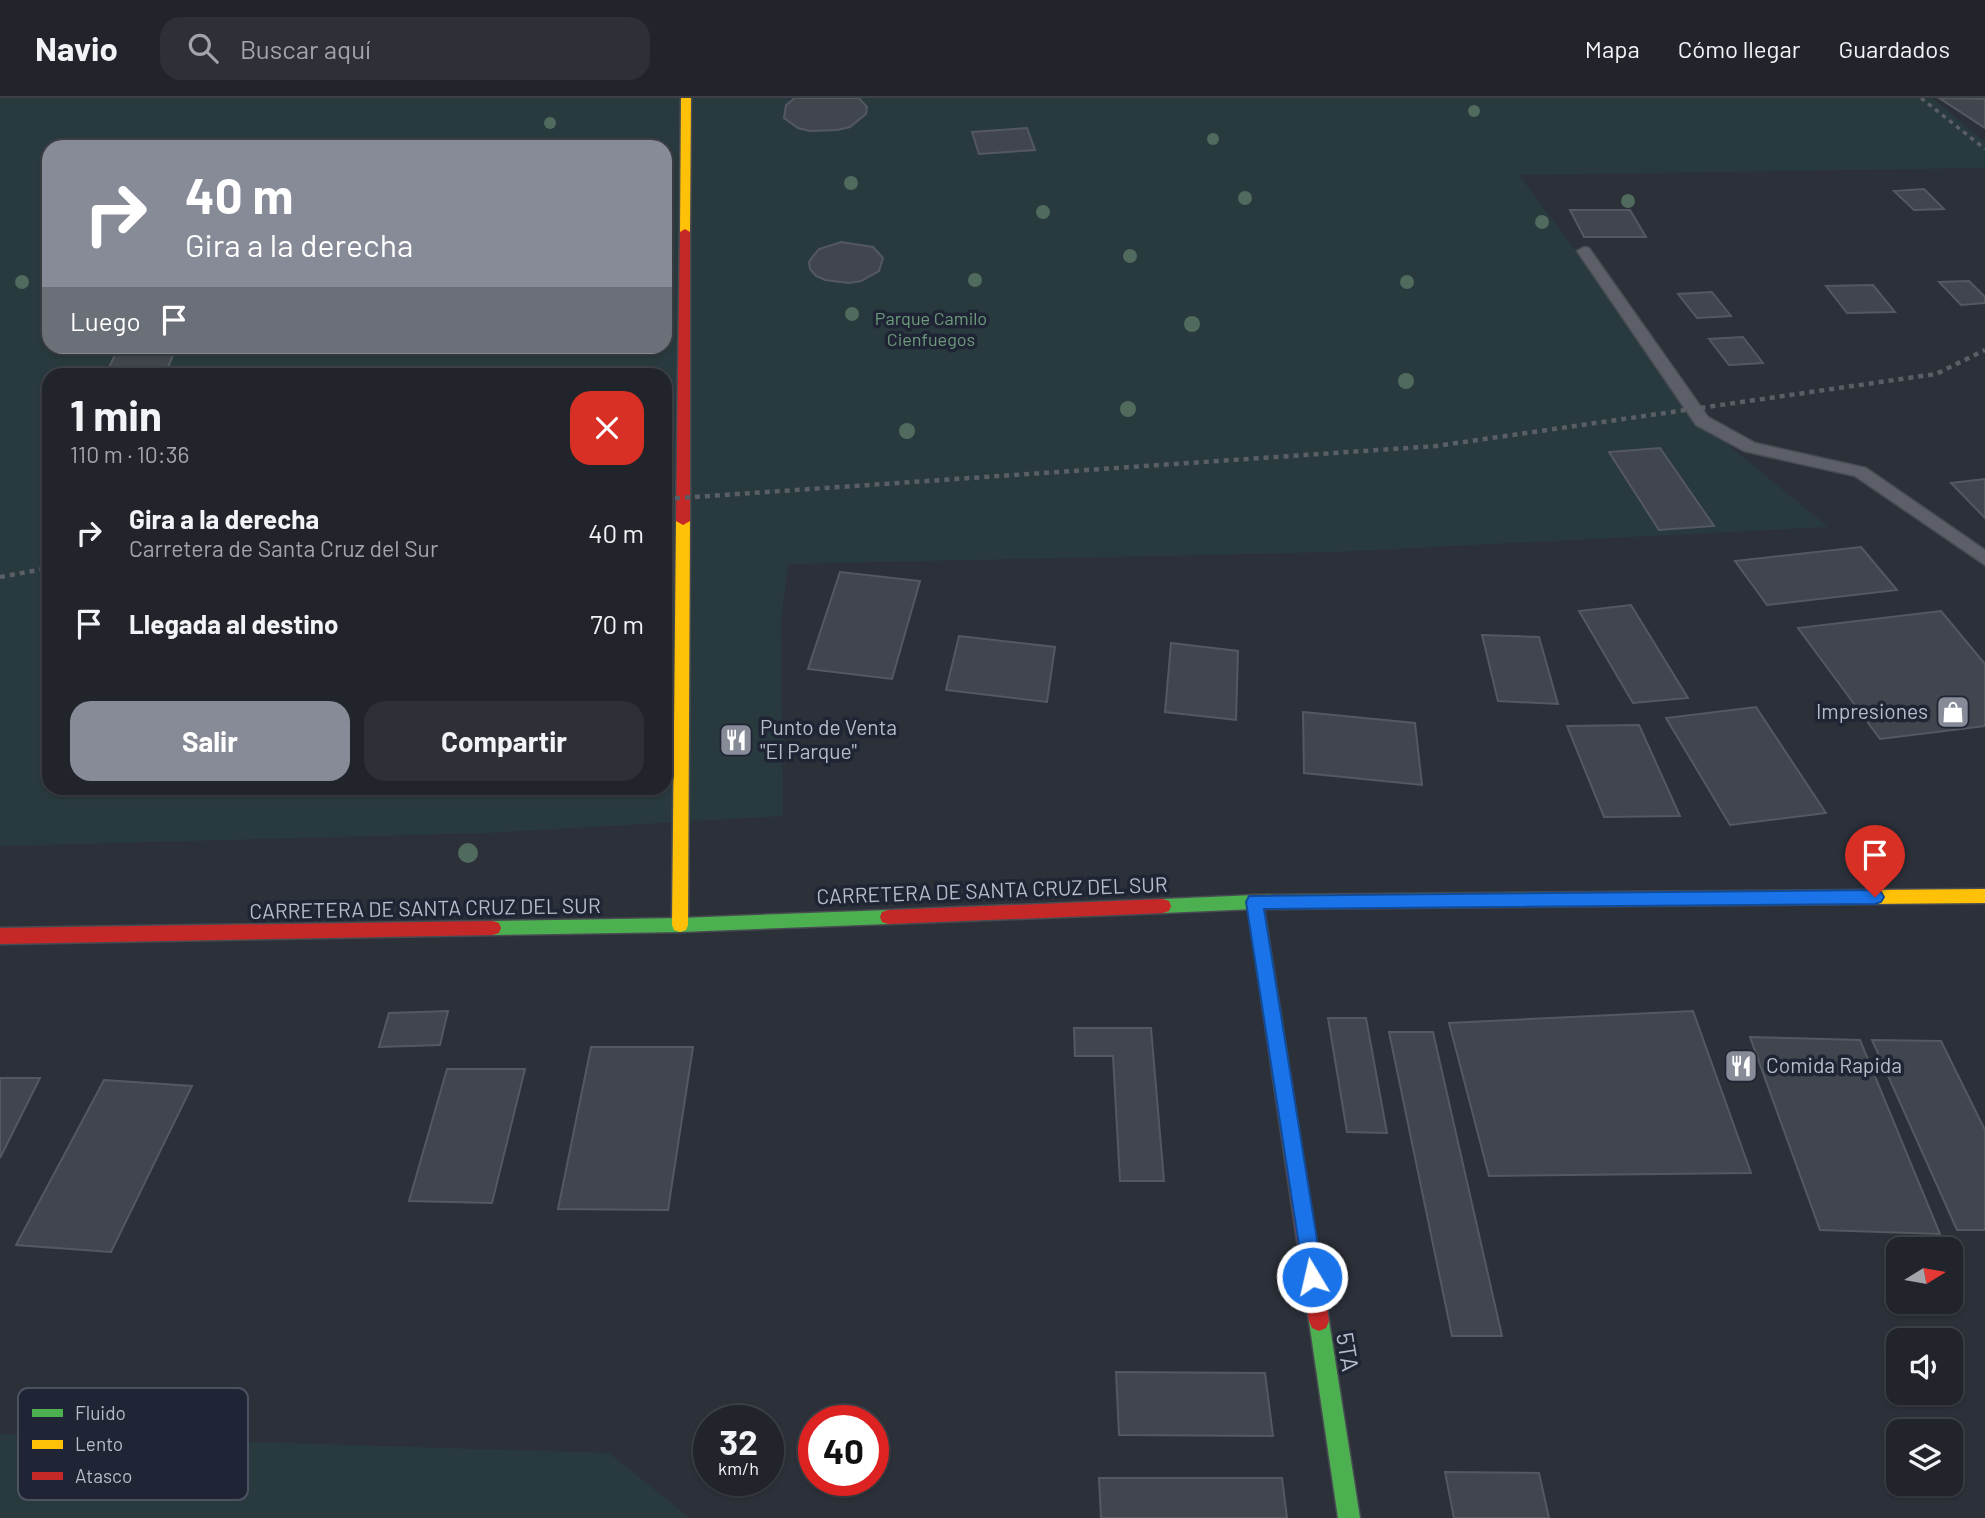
<!DOCTYPE html>
<html lang="es">
<head>
<meta charset="utf-8">
<style>
	body { margin:0; font-family:Barlow,sans-serif; background:#2d3037; color:#f1f3f6; height:100vh; display:flex; flex-direction:column; font-size:26px; white-space:nowrap }
	* { box-sizing:border-box; margin:0 }
	p { font-size:23px; color:#a2a4a9 }
	.icon { flex:none; width:38px; height:38px; fill:none; stroke:currentColor; stroke-width:2; stroke-linecap:round; stroke-linejoin:round }
	.map { position:relative; flex:1; overflow:hidden }
	.drawer { position:absolute; left:42px; top:270px; width:630px; height:427px; display:flex; flex-direction:column; background:#21242b; border-radius:21px; box-shadow:0 2px 5px #0004,0 0 0 2px #3e4147 }
	.drawer>* { flex:none }
	.top-card { position:absolute; left:42px; top:42px; width:630px; height:214px; border-radius:21px; box-shadow:0 2px 5px #0004,0 0 0 2px #3e4147; background:#868b97; color:#fff; overflow:hidden }
	.needle { width:46px; rotate:79deg }
	.fabs { position:absolute; left:1886px; top:1139px; display:grid; gap:14px }
	.fabs a { display:grid; place-items:center; width:77px; height:77px; border-radius:14px; background:#21242b; box-shadow:0 2px 5px #0004,0 0 0 2px #3e4147; font-size:35px }
	.speed { position:absolute; left:693px; top:1307px; display:flex; gap:14px; font-size:35px; font-weight:700; text-align:center }
	.speed>* { display:grid; place-content:center; width:91px; height:91px; border-radius:50%; background:#21242b; box-shadow:0 2px 5px #0004,0 0 0 2px #3e4147; line-height:1 }
	.speed small { font-size:18px; font-weight:400 }
	.speed .limit { border:10px solid #d22; background:#fff; color:#111 }
	.pin { position:absolute; display:grid; place-items:center; width:60px; height:60px; color:#fff; margin:-72px -30px; border-radius:50% 50% 50% 0; rotate:-45deg; box-shadow:0 0 7px #0007 }
	.pin .icon { rotate:45deg }
	.me { position:absolute; width:77px; margin:-38px; rotate:351deg; stroke-linejoin:round; filter:drop-shadow(0 0 5px #0008) }
	.turn { display:flex; align-items:center; gap:24px; height:147px; padding:0 28px; font-size:32px }
	.turn .icon { width:91px; height:91px; stroke-width:2.5 }
	.turn b { display:block; font-size:49px; line-height:60px }
	.then { display:flex; align-items:center; height:66px; padding:0 28px; background:#0003; gap:14px; font-size:26px }
	.round { display:grid; place-items:center; flex:none; width:74px; height:74px; border-radius:21px; background:#2d3037 }
	.head { display:flex; align-items:center; justify-content:space-between; height:119px; padding:0 28px }
	h1 { font-size:42px; font-weight:700; line-height:52px }
	.cta { display:flex; gap:14px; margin-top:auto; padding:14px 28px }
	.cta a { flex:1; height:80px; border-radius:21px; background:#868b97; color:#fff; font-size:28px; font-weight:700; line-height:80px; text-align:center }
	.cta a+a { background:#2d3037; color:#f1f3f6 }
	ul { padding:0; list-style:none }
	li { display:flex; align-items:center; gap:21px; height:91px; padding:0 28px }
	li div { flex:1 }
	li b { display:block; font-size:26px }
	li em { font-style:normal }
	header { display:flex; align-items:center; gap:42px; box-sizing:border-box; height:98px; padding:0 35px; background:#21242b; border-bottom:2px solid #3e4147 }
	header strong { font-size:33px }
	nav { display:flex; gap:38px; margin-inline-start:auto; font-size:24px }
	.search { width:490px; height:63px; background:#2d3037; display:flex; align-items:center; gap:18px; box-sizing:border-box; padding:0 24px; border-radius:21px; color:#a2a4a9; font-size:26px }
	.map>svg:first-child { display:block }
	.green { fill:#293a3f; fill-rule:evenodd }
	.building { fill:#41454d; stroke:#545861; stroke-width:2 }
	.lines { fill:none; stroke-linecap:round; stroke-linejoin:round }
	.lane-casing { stroke:#484b52; stroke-width:3 }
	.fast-casing { stroke:#484b52; stroke-width:3 }
	.slow-casing { stroke:#484b52; stroke-width:3 }
	.jam-casing { stroke:#484b52; stroke-width:3 }
	.lane { fill:#5c5f67; fill-rule:evenodd }
	.fast { fill:#4caf50; fill-rule:evenodd }
	.slow { fill:#ffc107; fill-rule:evenodd }
	.jam { fill:#c62828; fill-rule:evenodd }
	.rail-far1 { stroke:#5a5e65; stroke-width:3.5; stroke-dasharray:4.5 4.5; stroke-linecap:butt }
	.rail { stroke:#5a5e65; stroke-width:4.5; stroke-dasharray:5 5; stroke-linecap:butt }
	.tree { fill:#506a5e }
	.route { fill:#1a73e8; stroke:#114b97; stroke-width:2 }
	.labels { text-anchor:middle; stroke-width:7; stroke-linejoin:round; paint-order:stroke }
	.far-park-label { font-size:18px; fill:#6e9a7d; stroke:#1f2534 }
	.poi-label { font-size:21px; fill:#b6bcc9; stroke:#1f2534; text-anchor:start }
	.street-label { font-size:21px; fill:#b6bcc9; stroke:#1f2534 }
	.near-street-label { font-size:24px; fill:#b6bcc9; stroke:#1f2534 }
	.key { fill:#1f2534; stroke:#4c5261; stroke-width:2 }
	.key-label { font-size:19px; fill:#b6bcc9 }
</style>
</head>
<body>
<header>
<strong>Navio</strong>
<div class="search"><svg class="icon" aria-label="search" viewBox="0 0 24 24"><circle cx="10" cy="10" r="6"/><path d="M15 15l6 6"/></svg>Buscar aquí</div>
<nav><a>Mapa</a><a>Cómo llegar</a><a>Guardados</a></nav>
</header>
<div class="map">
<svg width="1985" height="1420" viewBox="0 0 1985 1420">
	<rect width="100%" height="100%" fill="#2c3039"/>
	<!-- green -->
	<path class="green" d="M0,0h1932l53,44v26l-466,7 189,253 120,99 -493,25 -547,12 -7,58 2,194 -296,17 -487,13zM49,49h616v199h-616zM49,276h616v414h-616z
		M0,1336l609,19 81,65h-690z"/>
	<!-- building -->
	<path class="building" d="M795,0h64l8,9 -1,7 -16,13 -13,3 -27,1 -12,-3 -14,-10 2,-13z
		M1939,0l46,1v29z
		M1027,30l8,22 -56,4 -7,-22z
		M1924,91l20,20 -30,1 -20,-19z
		M1570,112h60l16,27h-62z
		M841,144l32,5 10,11 -4,13 -18,10 -12,2 -24,-3 -9,-4 -6,-7 -1,-7 4,-6 6,-7z
		M1969,183l16,16v6l-24,2 -22,-23z
		M1873,187l22,27 -48,1 -21,-27z
		M1712,194l19,24 -34,2 -19,-24z
		M1743,239l20,26 -34,2 -20,-26z
		M119,248h58l-12,28h-59z
		M1660,350l54,78 -55,4 -50,-78z
		M1985,381v39l-34,-35z
		M1861,449l36,43 -130,15 -32,-44z
		M840,474l80,9 -28,98 -84,-10z
		M1631,507l57,93 -55,5 -54,-92z
		M1941,513l44,53v62l-105,13 -82,-111z
		M1482,537l57,2 19,67 -60,-3z
		M959,538l96,11 -8,55 -101,-12z
		M1171,545l67,8 -2,69 -71,-8z
		M1756,609l70,106 -96,12 -64,-107z
		M1303,614l112,11 7,62 -118,-12z
		M1639,627l41,91 -76,1 -37,-91z
		M448,913l-8,34 -61,2 10,-34z
		M1693,913l58,162 -262,3 -40,-153z
		M1328,920h38l21,115 -40,-1z
		M1074,930h77l13,153h-44l-7,-125h-38z
		M1389,934h44l69,304h-50z
		M1750,939l110,3 80,194 -120,-4z
		M1872,942l69,1 44,89v100h-28z
		M591,949h102l-25,163 -110,-1z
		M447,971h78l-33,134 -83,-2z
		M0,980h40l-40,80z
		M104,982l88,6 -81,166 -95,-7z
		M1116,1274l149,1 8,63 -154,-1z
		M1445,1374l94,1 10,45h-95z
		M1099,1380h183l5,40h-186z"/>
	<g class="lines">
		<defs>
			<path id="lane" d="M1584,149l5,1 119,169 47,26 111,25 119,82v15l-130,-89 -111,-25 -48,-26 -119,-174z"/>
			<path id="fast" d="M1616,794l6,2 2,5 -2,5 -6,2 -361,3 -92,4 -6,-2 -2,-5 2,-5 6,-2 92,-4z
				M888,812l6,2 2,5 -2,5 -6,2 -208,8 -187,3 -6,-2 -2,-5 2,-5 6,-2 187,-3z
				M1319,1213l7,3 3,7 31,197h-22l-29,-197 3,-7z"/>
			<path id="slow" d="M681,0h10l-1,134 -5,3 -5,-3z
				M683,419l7,4 -2,404 -2,5 -6,2 -6,-2 -2,-5 4,-404z
				M1985,791v14l-369,3 -6,-2 -2,-5 2,-5 6,-2z"/>
			<path id="jam" d="M685,131l5,3v289l-7,4 -7,-4 4,-289z
				M1255,797l6,2 2,5 66,419 -3,7 -7,3 -7,-3 -3,-7 -62,-419 2,-5z
				M1163,801l6,2 2,5 -2,5 -6,2 -275,11 -6,-2 -2,-5 2,-5 6,-2z
				M493,823l6,2 2,5 -2,5 -6,2 -493,9v-16z"/>
		</defs>
		<!-- lane casing -->
		<use href="#lane" class="lane-casing"/>
		<!-- fast casing -->
		<use href="#fast" class="fast-casing"/>
		<!-- slow casing -->
		<use href="#slow" class="slow-casing"/>
		<!-- jam casing -->
		<use href="#jam" class="jam-casing"/>
		<!-- lane -->
		<use href="#lane" class="lane"/>
		<!-- fast -->
		<use href="#fast" class="fast"/>
		<!-- slow -->
		<use href="#slow" class="slow"/>
		<!-- jam -->
		<use href="#jam" class="jam"/>
		<!-- rail-far1 -->
		<path class="rail-far1" d="M1921,0l64,51"/>
		<!-- rail -->
		<path class="rail" d="M665,401l771,-53 500,-72 49,-24
			M0,479l49,-9"/>
	</g>
	<!-- trees -->
	<g class="tree">
		<circle cx="1474" cy="13" r="6"/>
		<circle cx="550" cy="25" r="6"/>
		<circle cx="1213" cy="41" r="6"/>
		<circle cx="851" cy="85" r="7"/>
		<circle cx="1245" cy="100" r="7"/>
		<circle cx="1628" cy="103" r="7"/>
		<circle cx="1043" cy="114" r="7"/>
		<circle cx="1542" cy="124" r="7"/>
		<circle cx="1130" cy="158" r="7"/>
		<circle cx="975" cy="182" r="7"/>
		<circle cx="22" cy="184" r="7"/>
		<circle cx="1407" cy="184" r="7"/>
		<circle cx="852" cy="216" r="7"/>
		<circle cx="1192" cy="226" r="8"/>
		<circle cx="1406" cy="283" r="8"/>
		<circle cx="1128" cy="311" r="8"/>
		<circle cx="907" cy="333" r="8"/>
		<circle cx="468" cy="755" r="10"/>
	</g>
	<!-- route -->
	<path class="route" d="M1875,792l6,2 3,5 -3,5 -6,2 -611,5 59,368 -3,7 -8,3 -7,-3 -59,-382 3,-6z"/>
	<!-- icons -->
	<defs>
		<symbol id="shop-square" viewBox="-11 -11 22 22"><rect x="-9" y="-9" width="18" height="18" rx="4" fill="#868b97" stroke="#1f2534"/><path d="M-5-2.5h2.3a2.7 3.5 0 0 1 5.4 0H5L5.5 6h-11ZM-1.5-2.5h3a1.5 2.3 0 0 0-3 0Z" fill="#fff"/></symbol>
		<symbol id="restaurant-square" viewBox="-11 -11 22 22"><rect x="-9" y="-9" width="18" height="18" rx="4" fill="#868b97" stroke="#1f2534"/><path d="M-5-6h1v4h1v-4h1v4h1v-4h1v5L-1.5 .5V6h-2V.5L-5-1ZM5-6V6H3V1.5H1.5Q1.5-4 5-6Z" fill="#fff"/></symbol>
	</defs>
	<g fill-rule="evenodd">
		<use href="#shop-square" x="1934" y="595" width="38" height="38"/>
		<use href="#restaurant-square" x="717" y="623" width="38" height="38"/>
		<use href="#restaurant-square" x="1722" y="949" width="38" height="38"/>
	</g>
	<g class="labels">
		<!-- far-park labels -->
		<g class="far-park-label">
			<text x="931" y="227">Parque Camilo<tspan x="931" dy="21">Cienfuegos</tspan></text>
		</g>
		<!-- poi labels -->
		<g class="poi-label">
			<text x="1928" y="621" text-anchor="end">Impresiones</text>
			<text x="760" y="637">Punto de Venta<tspan x="760" dy="24">"El Parque"</tspan></text>
			<text x="1766" y="975">Comida Rapida</text>
		</g>
		<!-- street labels -->
		<g class="street-label">
			<text transform="translate(992 793) rotate(-2)" y="7">CARRETERA DE SANTA CRUZ DEL SUR</text>
			<text transform="translate(425 811) rotate(-1)" y="7">CARRETERA DE SANTA CRUZ DEL SUR</text>
		</g>
		<!-- near-street labels -->
		<g class="near-street-label">
			<text transform="translate(1347 1254) rotate(81)" y="8">5TA</text>
		</g>
	</g>
	<!-- legend -->
	<rect x="18" y="1290" width="230" height="112" rx="10" class="key"/>
	<rect x="32" y="1311" width="31" height="8" fill="#4caf50"/>
	<rect x="32" y="1342" width="31" height="9" fill="#ffc107"/>
	<rect x="32" y="1374" width="31" height="8" fill="#c62828"/>
	<g class="key-label">
		<text x="75" y="1322">Fluido</text>
		<text x="75" y="1353">Lento</text>
		<text x="75" y="1385">Atasco</text>
	</g>
</svg>
<div class="fabs">
<a><svg class="needle" viewBox="-14 -14 28 28"><path d="M0-13l5 13h-10z" fill="#e53935"/><path d="M0 13l5-13h-10z" fill="#a2a4a9"/></svg></a>
<a><svg class="icon" aria-label="sound" viewBox="0 0 24 24"><path d="M4 9h4l5-4v14l-5-4H4zM17 9q2 3 0 6"/></svg></a>
<a><svg class="icon" aria-label="layers" viewBox="0 0 24 24"><path d="M12 4l9 5-9 5-9-5zM3 14l9 5 9-5"/></svg></a>
</div>
<div class="speed"><div>32<small>km/h</small></div><div class="limit">40</div></div>
<div class="pin" style="left:1875px;top:799px;background:#d93025"><svg class="icon" aria-label="arrive" viewBox="0 0 24 24"><path d="M6 21V4h12l-3 4 3 4H6"/></svg></div>
<svg class="me" style="left:1312px;top:1179px" viewBox="-20 -20 40 40"><circle r="17" fill="#1a73e8" stroke="#fff" stroke-width="3"/><path d="M0-11L8 9 0 5-8 9z" fill="#fff"/></svg>
<div class="top-card">
<div class="turn"><svg class="icon" aria-label="right" viewBox="0 0 24 24"><path d="M7 20v-9h11M14 6l5 5-5 5"/></svg><div><b>40 m</b>Gira a la derecha</div></div>
<div class="then">Luego<svg class="icon" aria-label="arrive" viewBox="0 0 24 24"><path d="M6 21V4h12l-3 4 3 4H6"/></svg></div>
</div>
<section class="drawer">
<div class="head"><div><h1>1 min</h1><p>110 m · 10:36</p></div><a class="round" style="background:#d93025;color:#fff"><svg class="icon" aria-label="close" viewBox="0 0 24 24"><path d="M6 6l12 12M18 6L6 18"/></svg></a></div>
<ul>
<li><svg class="icon" aria-label="right" viewBox="0 0 24 24"><path d="M7 20v-9h11M14 6l5 5-5 5"/></svg><div><b>Gira a la derecha</b><p>Carretera de Santa Cruz del Sur</p></div><em>40 m</em></li>
<li><svg class="icon" aria-label="arrive" viewBox="0 0 24 24"><path d="M6 21V4h12l-3 4 3 4H6"/></svg><div><b>Llegada al destino</b></div><em>70 m</em></li>
</ul>
<div class="cta"><a>Salir</a><a>Compartir</a></div>
</section>
</div>
</body>
</html>
